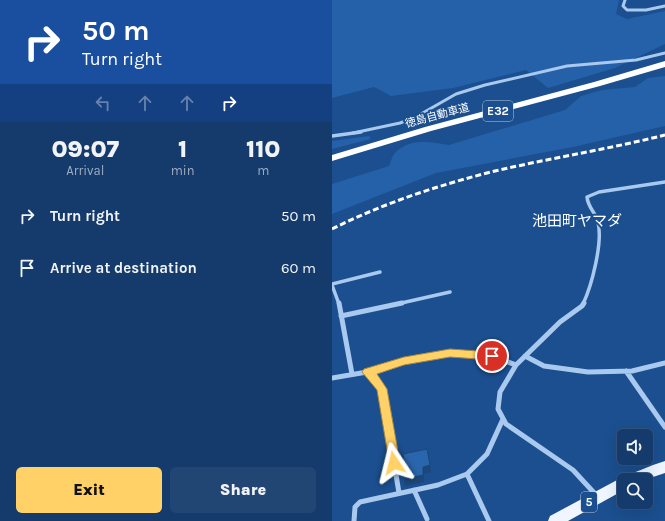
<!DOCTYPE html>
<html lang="en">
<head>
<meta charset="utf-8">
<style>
	body { margin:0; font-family:Karla,"Noto Sans JP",sans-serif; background:#214673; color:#f1f3f6; height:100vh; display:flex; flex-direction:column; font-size:15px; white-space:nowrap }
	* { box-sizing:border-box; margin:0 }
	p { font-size:13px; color:#9dadc1 }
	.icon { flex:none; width:22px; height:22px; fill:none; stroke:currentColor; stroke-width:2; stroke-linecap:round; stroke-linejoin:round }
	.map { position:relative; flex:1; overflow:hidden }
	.side { display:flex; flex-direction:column; background:#143b6b; width:332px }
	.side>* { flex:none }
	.hud { background:#1a4fa0; color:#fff; overflow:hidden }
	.controls { position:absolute; left:285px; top:429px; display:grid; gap:8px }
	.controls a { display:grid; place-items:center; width:36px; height:36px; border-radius:6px; background:#143b6b; box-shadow:0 4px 16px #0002,0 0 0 1px #33557e; font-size:20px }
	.pin { position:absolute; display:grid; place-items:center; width:34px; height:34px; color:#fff; margin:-17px; border:2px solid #fff; border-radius:50%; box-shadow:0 1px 4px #0007 }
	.me { position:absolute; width:44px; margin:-22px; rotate:350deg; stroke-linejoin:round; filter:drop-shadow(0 0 3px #0008) }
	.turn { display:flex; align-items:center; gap:14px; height:84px; padding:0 16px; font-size:18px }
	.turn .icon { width:52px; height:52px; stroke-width:2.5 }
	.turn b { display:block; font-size:28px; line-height:34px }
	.lanes { display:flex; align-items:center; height:38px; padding:0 16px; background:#0003; justify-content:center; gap:20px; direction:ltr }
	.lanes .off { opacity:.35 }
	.eta { display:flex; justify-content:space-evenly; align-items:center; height:68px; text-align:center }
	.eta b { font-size:24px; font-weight:800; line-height:28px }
	.button { display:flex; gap:8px; margin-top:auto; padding:8px 16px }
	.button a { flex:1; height:46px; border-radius:6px; background:#ffd166; color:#111; font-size:16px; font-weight:800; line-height:46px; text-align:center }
	.button a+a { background:#214673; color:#f1f3f6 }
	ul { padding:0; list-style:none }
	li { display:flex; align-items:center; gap:12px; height:52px; padding:0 16px }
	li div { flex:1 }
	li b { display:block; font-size:15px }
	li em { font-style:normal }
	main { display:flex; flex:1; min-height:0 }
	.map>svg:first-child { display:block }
	.green { fill:#2461a8 }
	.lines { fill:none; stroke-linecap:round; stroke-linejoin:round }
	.minor-far2 { stroke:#a9c9ee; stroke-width:3 }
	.minor-far1 { stroke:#a9c9ee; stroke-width:3.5 }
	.minor { stroke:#a9c9ee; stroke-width:5 }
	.primary { fill:#f0f6ff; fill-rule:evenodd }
	.motorway { fill:#fff; fill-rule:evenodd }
	.rail { stroke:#fff; stroke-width:3; stroke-dasharray:6 3; stroke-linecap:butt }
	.shaded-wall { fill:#1d4779 }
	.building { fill:#2a66ad; stroke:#1d4779 }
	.route { fill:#ffd166; stroke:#a68842 }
	.labels { text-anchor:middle; stroke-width:4; stroke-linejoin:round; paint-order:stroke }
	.far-street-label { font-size:11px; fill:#fff; stroke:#1b4f8f }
	.shield { fill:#1b4f8f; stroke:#bbcadd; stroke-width:1 }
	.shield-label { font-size:12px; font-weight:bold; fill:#fff }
	.quarter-label { font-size:15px; fill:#fff; stroke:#1b4f8f }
</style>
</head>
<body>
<main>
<section class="side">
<div class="hud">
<div class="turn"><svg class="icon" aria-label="right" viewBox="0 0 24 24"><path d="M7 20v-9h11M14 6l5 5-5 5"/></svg><div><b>50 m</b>Turn right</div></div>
<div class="lanes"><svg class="icon off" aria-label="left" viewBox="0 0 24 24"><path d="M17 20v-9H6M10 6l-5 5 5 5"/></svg><svg class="icon off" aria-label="ahead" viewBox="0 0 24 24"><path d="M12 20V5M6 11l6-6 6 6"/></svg><svg class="icon off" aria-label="ahead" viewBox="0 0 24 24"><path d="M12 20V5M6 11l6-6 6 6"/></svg><svg class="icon" aria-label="right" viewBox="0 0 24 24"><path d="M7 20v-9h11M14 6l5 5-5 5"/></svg></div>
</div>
<div class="eta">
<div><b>09:07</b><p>Arrival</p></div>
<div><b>1</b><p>min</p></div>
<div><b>110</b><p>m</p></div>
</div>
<ul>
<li><svg class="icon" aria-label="right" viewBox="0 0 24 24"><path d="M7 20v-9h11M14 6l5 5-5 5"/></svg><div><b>Turn right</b></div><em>50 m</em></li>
<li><svg class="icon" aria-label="arrive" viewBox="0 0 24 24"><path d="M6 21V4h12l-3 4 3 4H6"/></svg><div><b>Arrive at destination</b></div><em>60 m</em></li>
</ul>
<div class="button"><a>Exit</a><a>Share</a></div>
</section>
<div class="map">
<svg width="333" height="521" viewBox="0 0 333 521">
	<rect width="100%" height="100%" fill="#1b4f8f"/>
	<!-- green -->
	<path class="green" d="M0,0h287l-3,14 11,5 38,-8v33l-50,24 -67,20 -22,-18 -73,18 -62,8 -17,-9 -42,11z
		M333,76v50l-92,21 -137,26 -104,41v-30l57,-18c2,-4 3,-11 7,-14 14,-14 36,-10 53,-7l116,-35 16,-14 21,-6 33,-3 13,-9z
		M37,136l2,3 -39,10v-8z"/>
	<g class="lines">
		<!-- minor-far2 -->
		<path class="minor-far2" d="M293,0l-2,6 4,4h19l19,-4
			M21,133l47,-10 14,-5 42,-24 29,-9 82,-19 69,-6 29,-7"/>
		<!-- minor-far1 -->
		<path class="minor-far1" d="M0,136l29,-4
			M0,284l48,-12
			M0,285l7,19
			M65,304l53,-12
			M251,304c9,-19 20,-62 15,-82 -2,-9 -10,-14 -11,-25l12,-5 66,-10"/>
		<!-- minor -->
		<path class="minor" d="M7,303l13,71
			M252,303l-2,3 -22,16 -44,43 -16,27 -2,17 8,15 67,46 24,26
			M9,316l61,-13
			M193,356l19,10 44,6 44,-1 33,-8
			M294,371l39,56
			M35,372l7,5 8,12 17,104
			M0,378l35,-6 37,-11 46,-8 42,3 24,9
			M135,474l22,47
			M82,490l13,29
			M22,521l1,-14 5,-5 78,-17 29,-11 20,-20 16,-35"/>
		<!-- primary -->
		<path class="primary" d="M333,461v12l-21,7h-20v10l-56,31h-20l2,-5 69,-37c14,-6 30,-13 46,-18z"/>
		<!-- motorway -->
		<path class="motorway" d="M333,61v6l-65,19 -169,45 -99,30v-6l93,-28 169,-45z"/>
		<!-- rail -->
		<path class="rail" d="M0,229c52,-26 107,-44 163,-58 56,-13 114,-22 170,-36"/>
	</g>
	<!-- shaded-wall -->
	<path class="shaded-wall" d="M98,465l1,7 -7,2v8l-19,4 -1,-7 19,-12z"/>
	<!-- building -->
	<path class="building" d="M95,449l3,16 -7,2v8l-19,4 -2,-12 3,-1 -2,-12z"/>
	<!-- route -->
	<path class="route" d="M118,349l42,3 3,1 2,3 -2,3 -3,1 -42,-3 -46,8 -27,9 10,15 13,74 -2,4 -4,2 -4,-2 -13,-77 -15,-18 2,-3 40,-12z"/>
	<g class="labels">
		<!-- far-street labels -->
		<g class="far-street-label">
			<text transform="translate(105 115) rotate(-15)" y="4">徳島自動車道</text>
		</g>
		<!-- shield labels -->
		<g class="shield">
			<rect x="151" y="101" width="30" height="20" rx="3"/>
			<rect x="249" y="492" width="16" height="20" rx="3"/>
		</g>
		<g class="shield-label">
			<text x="166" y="115">E32</text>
			<text x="257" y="506">5</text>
		</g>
		<!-- quarter labels -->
		<g class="quarter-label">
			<text x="245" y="226">池田町ヤマダ</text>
		</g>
	</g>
</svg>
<div class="controls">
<a><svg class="icon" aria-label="sound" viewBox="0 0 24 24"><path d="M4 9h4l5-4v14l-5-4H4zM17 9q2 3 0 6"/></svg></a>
<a><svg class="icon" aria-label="search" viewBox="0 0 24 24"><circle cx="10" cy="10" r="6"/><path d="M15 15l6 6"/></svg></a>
</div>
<div class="pin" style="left:160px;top:356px;background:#d93025"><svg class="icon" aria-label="arrive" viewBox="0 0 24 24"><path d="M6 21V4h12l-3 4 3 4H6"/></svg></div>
<svg class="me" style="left:62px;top:463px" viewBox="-20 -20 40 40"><path d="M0-17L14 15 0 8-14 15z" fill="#ffd166" stroke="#fff" stroke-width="4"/></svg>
</div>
</main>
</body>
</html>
